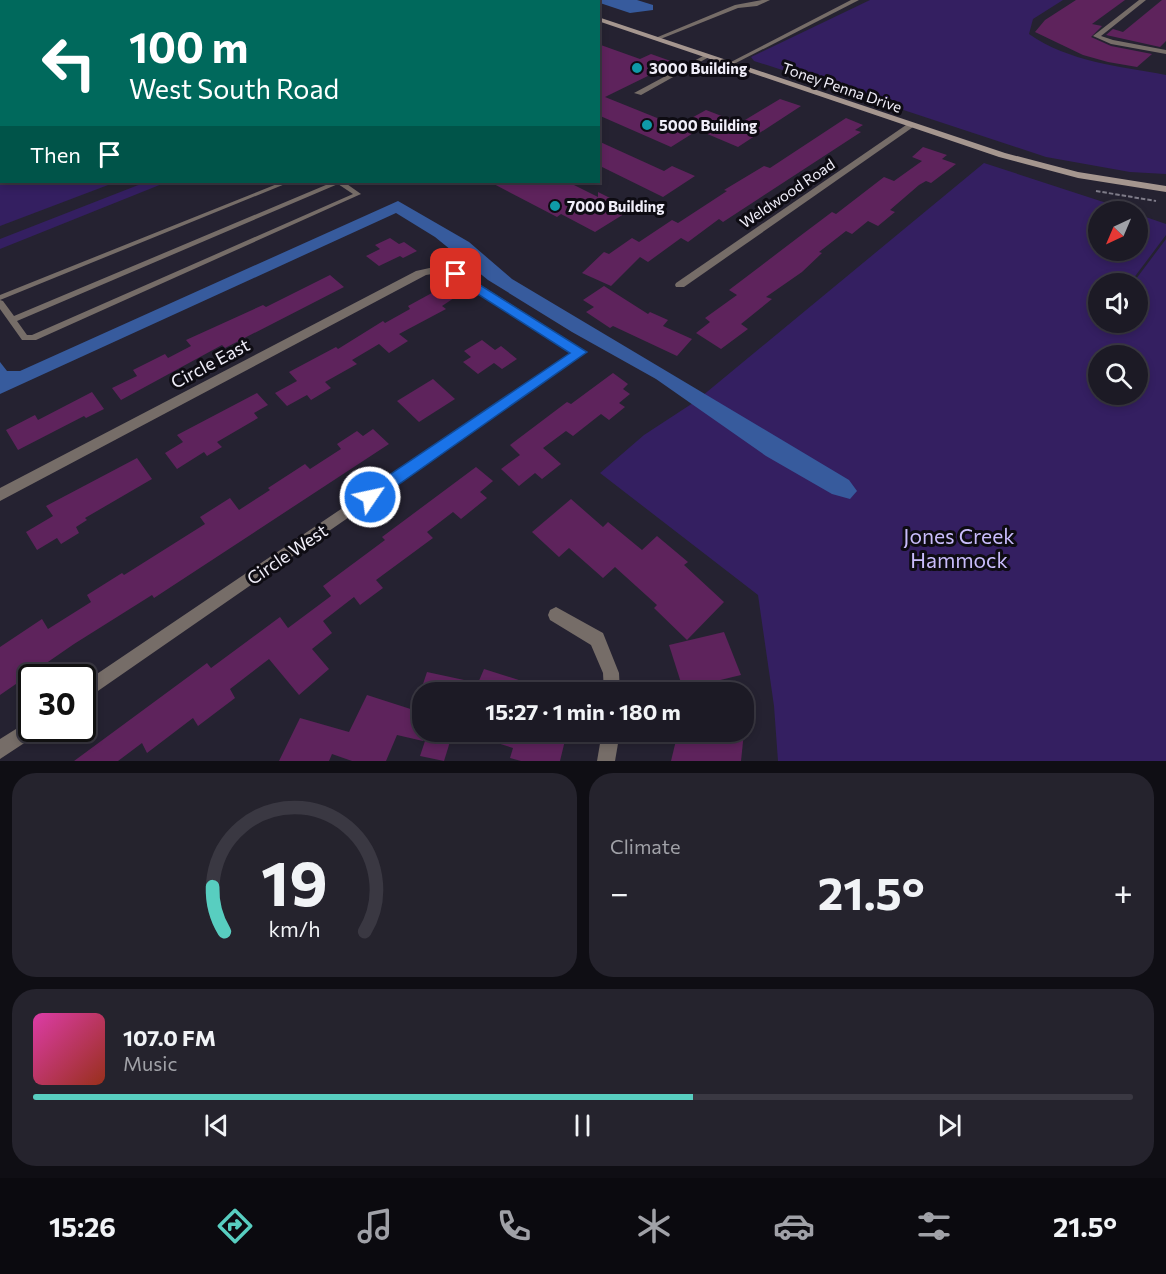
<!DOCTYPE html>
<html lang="en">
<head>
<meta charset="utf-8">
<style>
  :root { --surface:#1c1a25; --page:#25232d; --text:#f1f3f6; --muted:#a0a1a7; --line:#3a3842; --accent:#58cec0 }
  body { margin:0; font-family:Commissioner,sans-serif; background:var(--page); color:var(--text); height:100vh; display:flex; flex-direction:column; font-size:22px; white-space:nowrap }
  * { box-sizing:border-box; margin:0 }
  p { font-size:20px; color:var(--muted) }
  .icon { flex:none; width:33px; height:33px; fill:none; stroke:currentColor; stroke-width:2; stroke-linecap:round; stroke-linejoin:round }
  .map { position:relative; height:761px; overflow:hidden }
  .details { display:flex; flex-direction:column; gap:12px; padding:12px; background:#0f0e14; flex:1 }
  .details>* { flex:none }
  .top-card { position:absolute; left:0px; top:0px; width:600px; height:183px; box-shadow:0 3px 9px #0003,0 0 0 2px var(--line); background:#00695c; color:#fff; overflow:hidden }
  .needle { width:39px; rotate:224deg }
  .fabs { position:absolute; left:1088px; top:201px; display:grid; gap:12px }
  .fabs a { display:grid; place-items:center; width:60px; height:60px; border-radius:50%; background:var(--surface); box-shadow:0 3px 9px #0003,0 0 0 2px var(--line); font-size:30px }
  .speed { position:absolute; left:18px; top:664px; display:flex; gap:12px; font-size:30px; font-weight:700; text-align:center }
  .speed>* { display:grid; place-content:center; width:78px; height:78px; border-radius:50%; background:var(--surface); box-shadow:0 3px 9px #0003,0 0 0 2px var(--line); line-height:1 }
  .speed .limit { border:3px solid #111; border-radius:9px; background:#fff; color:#111 }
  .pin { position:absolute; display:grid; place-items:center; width:51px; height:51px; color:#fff; margin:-26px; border-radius:12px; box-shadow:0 3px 9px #0006 }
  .me { position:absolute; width:66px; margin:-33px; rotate:56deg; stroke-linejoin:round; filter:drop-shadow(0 0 4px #0008) }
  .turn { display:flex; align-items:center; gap:21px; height:126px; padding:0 30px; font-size:27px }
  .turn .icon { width:78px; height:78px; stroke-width:2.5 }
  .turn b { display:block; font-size:42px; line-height:51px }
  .then { display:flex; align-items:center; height:57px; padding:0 30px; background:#0003; gap:12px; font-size:22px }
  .big { font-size:45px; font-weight:700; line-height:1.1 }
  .details .widget { flex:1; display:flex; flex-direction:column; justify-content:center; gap:9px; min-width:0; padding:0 21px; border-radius:24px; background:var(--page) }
  .details .dial { align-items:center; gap:0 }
  .dial svg { height:156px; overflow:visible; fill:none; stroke:var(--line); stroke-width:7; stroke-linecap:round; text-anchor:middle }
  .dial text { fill:var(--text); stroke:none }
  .song { display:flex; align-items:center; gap:18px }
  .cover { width:72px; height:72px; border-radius:9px; background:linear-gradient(135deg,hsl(320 70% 55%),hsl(10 70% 35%)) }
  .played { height:6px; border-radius:3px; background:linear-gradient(90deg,var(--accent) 60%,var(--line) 60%) }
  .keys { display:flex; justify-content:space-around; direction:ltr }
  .heat { display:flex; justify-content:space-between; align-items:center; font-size:33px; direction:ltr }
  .details .tiles { flex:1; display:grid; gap:12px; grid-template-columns:1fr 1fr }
  .widget:last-child { grid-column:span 2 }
  .trip { position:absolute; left:412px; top:682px; width:342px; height:60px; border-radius:24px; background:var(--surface); box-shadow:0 3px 9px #0003,0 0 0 2px var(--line); font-weight:700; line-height:60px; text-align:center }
  .tabs { display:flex; height:96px; justify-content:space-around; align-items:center; background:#0b0a0f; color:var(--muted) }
  .tabs .icon { width:42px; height:42px }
  .tabs .active { color:var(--accent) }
  .tabs b { font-size:27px; color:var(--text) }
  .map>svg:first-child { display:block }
  .green { fill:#341f61; fill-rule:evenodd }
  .water { fill:#375b9d }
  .building { fill:#5e235c }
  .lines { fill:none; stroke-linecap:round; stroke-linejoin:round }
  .path-far1 { stroke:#7e7b88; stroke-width:1.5; stroke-dasharray:4 1.5; stroke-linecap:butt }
  .path { stroke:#7e7b88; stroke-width:2; stroke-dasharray:4.5 2; stroke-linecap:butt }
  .lane { fill:#766d68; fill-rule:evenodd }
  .street { fill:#766d68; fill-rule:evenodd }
  .secondary { fill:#a5968f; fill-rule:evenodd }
  .route { fill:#1a73e8; stroke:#114b97; stroke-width:1.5 }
  .culture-dot { fill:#0f9aa8; stroke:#0e0c13; stroke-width:2 }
  .labels { text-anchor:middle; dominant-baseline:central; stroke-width:6; stroke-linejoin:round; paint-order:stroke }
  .far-poi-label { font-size:15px; font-weight:bold; fill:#f0eef9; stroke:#0e0c13; text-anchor:start }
  .far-street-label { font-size:15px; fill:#f0eef9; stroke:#0e0c13 }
  .street-label { font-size:18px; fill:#f0eef9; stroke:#0e0c13 }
  .near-park-label { font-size:21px; fill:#c9bcfb; stroke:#0e0c13 }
</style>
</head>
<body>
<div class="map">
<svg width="1166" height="761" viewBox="0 0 1166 761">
  <rect width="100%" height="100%" fill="#252231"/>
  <g class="green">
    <path d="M870,0H1063L1033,19L1029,34C1069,62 1119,66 1166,75V174L1130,172L1046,157L770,66L754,61L751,57Z"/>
    <path d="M984,163L1131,211L1098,212V250H1137V214L1166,224V235L1130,283L1098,284V322H1137V284L1133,283L1166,239V761H778L774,706L758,595L600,473L644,435L696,401ZM1098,356H1137V394H1098Z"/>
    <polygon points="0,179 2,182 116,182 0,226"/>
    <polygon points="146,182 167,182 0,249 0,239"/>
  </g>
  <g class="water">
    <polygon points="591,0 637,0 653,5 653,10 630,13"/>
    <polygon points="398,201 469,242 512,279 849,480 857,491 850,499 832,494 766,456 656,379 572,332 488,280 435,237 396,213 0,394 0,362 7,371 20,371"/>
  </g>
  <g class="building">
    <polygon points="1076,0 1125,0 1092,24 1102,26 1091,37 1111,46 1152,54 1137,67 1108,62 1083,55 1035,32 1045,20"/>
    <polygon points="1162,0 1166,0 1166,41 1160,47 1106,35 1113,29 1123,32"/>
    <polygon points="598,44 640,59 651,54 682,65 664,75 656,72 605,97 677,126 706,110 740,123 780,99 801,106 738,147 698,130 671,147 598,115"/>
    <polygon points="846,118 863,125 855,130 861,132 723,222 719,219 688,242 681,238 648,262 640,257 611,286 582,273 604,252 609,254 632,238 639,242 672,220 678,223 727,191 724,190 764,166 770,168"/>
    <polygon points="598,141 664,171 672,166 695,176 663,197 598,165"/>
    <polygon points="923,147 947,155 942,159 956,164 931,183 926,181 919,185 890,210 895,212 878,226 868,221 852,234 846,231 819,252 822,253 802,272 766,297 772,299 741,324 748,329 721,349 696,333 710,322 705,318 737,295 729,290 804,233 832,212 836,214 884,177 894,181 922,161 912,157"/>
    <polygon points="490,182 568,182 598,197 598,192 632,209 595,232 561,214 557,217"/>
    <polygon points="390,238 399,244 404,242 417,251 403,258 400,256 379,266 366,256 380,249 375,245"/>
    <polygon points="330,275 344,287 225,348 222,345 121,400 112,388 137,376 133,370 165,354 168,358 191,346 186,340 263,305 266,307"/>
    <polygon points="604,286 648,314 650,312 668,320 663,326 692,339 677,356 613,326 610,328 586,312 594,307 583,300"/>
    <polygon points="441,288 454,298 442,306 446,309 399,334 408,341 389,353 379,344 352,360 357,364 325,382 331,388 311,400 307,395 287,406 275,393 297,381 289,372 336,347 338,349 383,321 385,323 410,309 408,306"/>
    <polygon points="482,340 495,350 501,346 517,359 502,369 494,363 478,374 463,362 471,357 464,351"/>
    <polygon points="613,373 628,384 623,389 630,394 619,403 625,407 609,420 601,414 573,436 566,431 543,448 561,464 542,479 535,473 519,486 501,469 520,455 510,445 567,402 571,404"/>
    <polygon points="433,379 455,399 419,422 397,401"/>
    <polygon points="92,392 104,409 86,418 84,416 18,450 6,430 35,415 38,420"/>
    <polygon points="257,393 268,405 254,413 258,418 217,442 222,447 207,456 204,452 177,469 165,453 183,442 177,435"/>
    <polygon points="373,429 389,444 154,598 152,595 74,644 0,695 0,647 42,619 48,629 91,602 87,595 122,573 124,575 205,524 200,517 230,498 239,510 270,490 268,488 305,464 310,469 341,449 337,444 357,431 363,436"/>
    <polygon points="137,458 152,479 85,518 87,520 76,527 79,533 61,544 57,538 37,550 26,532 53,516 46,506"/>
    <polygon points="476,467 493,481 480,492 487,498 461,519 453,512 427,532 433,538 376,580 383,588 360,605 354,597 323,621 332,633 312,649 329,669 299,695 269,659 230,689 235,698 198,726 193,718 147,753 142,743 118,761 74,761 207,663 211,668 280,617 288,628 331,596 323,586 385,540 382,537"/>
    <polygon points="571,499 603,527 608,522 642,550 657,536 688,562 684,565 724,602 687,640 654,608 657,605 615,567 603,578 569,548 559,557 532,532"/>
    <polygon points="724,632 741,675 683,689 669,645"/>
    <polygon points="484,669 525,682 522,693 420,693 427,672 478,683"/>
    <polygon points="367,695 423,713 423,741 397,735 386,761 352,761 332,754 329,761 279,761 300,718 349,732"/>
    <polygon points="428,732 453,732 444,761 420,756"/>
    <polygon points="472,732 567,732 560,761 521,761 510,758 513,748 472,735"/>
    <polygon points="678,732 744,732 741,761 671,761"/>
  </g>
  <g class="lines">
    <polyline class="path-far1" points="561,0 565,2"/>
    <polyline class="path" points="1096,191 1156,201"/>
    <g class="lane">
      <polygon points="350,0 356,0 354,2 347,2"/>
      <path d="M282,182H290L0,300L3,301L14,316L333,182H344L361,194L36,340H22L0,309V295ZM338,184L353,194L32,335H27L17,321Z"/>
    </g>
    <g class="street">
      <polygon points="40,0 46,0 48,2 41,2"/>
      <polygon points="762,0 770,0 757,6 738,8 658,40 653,39 735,5"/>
      <polygon points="851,0 859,0 732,65 727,64"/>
      <polygon points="1139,0 1146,0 1101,36 1113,40 1166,50 1166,54 1111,44 1093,36"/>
      <polygon points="707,54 709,55 709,57 641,95 634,93"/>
      <polygon points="909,123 916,125 684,287 676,287 675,285 676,283"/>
      <polygon points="434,267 460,272 584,350 586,353 82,702 82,684 572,353 452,276 438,273 426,275 0,501 0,488 416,271"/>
      <polygon points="556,607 603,633 619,673 620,693 604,693 603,673 591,645 550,620 548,615 550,610"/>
      <polygon points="32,719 32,729 40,729 38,734 0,759 0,739"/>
      <polygon points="602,732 620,732 615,761 597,761"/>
    </g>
    <g class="secondary">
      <polygon points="120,0 129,0 117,2"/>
      <polygon points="150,0 159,0 147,2"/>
      <polygon points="541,0 551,2 542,2"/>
      <polygon points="598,17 1005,153 1078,172 1166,186 1166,192 1078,178 999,157 598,21"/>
      <rect x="0" y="37" width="2" height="4"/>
    </g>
  </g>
  <polygon class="route" points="456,270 587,352 375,501 370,503 364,501 362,497 364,492 570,353 451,277 451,271"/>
  <g class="culture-dot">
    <circle cx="637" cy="68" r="6"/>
    <circle cx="647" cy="125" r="6"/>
    <circle cx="555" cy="206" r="6"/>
  </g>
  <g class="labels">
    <g class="far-poi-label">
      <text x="649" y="68">3000 Building</text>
      <text x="659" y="125">5000 Building</text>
      <text x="567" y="206">7000 Building</text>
    </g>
    <g class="far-street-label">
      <text transform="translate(842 87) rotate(19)">Toney Penna Drive</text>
      <text transform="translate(787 193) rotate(-34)">Weldwood Road</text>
    </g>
    <g class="street-label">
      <text transform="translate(210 363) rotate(-28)">Circle East</text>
      <text transform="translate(287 554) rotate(-34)">Circle West</text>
    </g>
    <g class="near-park-label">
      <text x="959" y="535">Jones Creek<tspan x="959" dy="24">Hammock</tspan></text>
    </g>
  </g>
</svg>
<div class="fabs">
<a><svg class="needle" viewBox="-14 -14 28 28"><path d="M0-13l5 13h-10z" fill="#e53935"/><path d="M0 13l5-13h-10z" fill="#a0a1a7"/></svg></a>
<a><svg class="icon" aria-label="sound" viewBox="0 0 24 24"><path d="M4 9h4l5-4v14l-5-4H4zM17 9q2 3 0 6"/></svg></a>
<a><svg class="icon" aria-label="search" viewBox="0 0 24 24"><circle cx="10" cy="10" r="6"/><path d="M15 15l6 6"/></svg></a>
</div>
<div class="speed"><div class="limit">30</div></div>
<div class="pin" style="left:456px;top:274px;background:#d93025"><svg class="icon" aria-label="arrive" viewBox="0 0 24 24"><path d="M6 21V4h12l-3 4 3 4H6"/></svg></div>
<svg class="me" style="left:370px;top:497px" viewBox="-20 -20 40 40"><circle r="17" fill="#1a73e8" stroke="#fff" stroke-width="3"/><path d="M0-11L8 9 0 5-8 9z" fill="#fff"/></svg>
<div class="trip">15:27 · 1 min · 180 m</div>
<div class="top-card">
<div class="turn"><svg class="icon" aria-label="left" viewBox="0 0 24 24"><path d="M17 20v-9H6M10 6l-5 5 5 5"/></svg><div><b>100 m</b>West South Road</div></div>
<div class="then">Then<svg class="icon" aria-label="arrive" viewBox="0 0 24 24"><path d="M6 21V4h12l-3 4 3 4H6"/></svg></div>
</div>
</div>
<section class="details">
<div class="tiles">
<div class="widget dial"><svg viewBox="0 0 100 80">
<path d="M14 69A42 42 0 1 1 86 69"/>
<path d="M14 69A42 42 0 0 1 8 46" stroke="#58cec0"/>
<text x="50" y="56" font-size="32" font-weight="700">19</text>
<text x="50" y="72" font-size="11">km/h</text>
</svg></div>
<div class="widget"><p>Climate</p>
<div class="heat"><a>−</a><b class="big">21.5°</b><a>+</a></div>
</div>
<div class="widget">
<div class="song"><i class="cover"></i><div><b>107.0 FM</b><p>Music</p></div></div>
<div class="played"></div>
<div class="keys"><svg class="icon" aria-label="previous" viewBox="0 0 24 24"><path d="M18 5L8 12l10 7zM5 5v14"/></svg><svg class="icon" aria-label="pause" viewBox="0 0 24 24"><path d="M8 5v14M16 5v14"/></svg><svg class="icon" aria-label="next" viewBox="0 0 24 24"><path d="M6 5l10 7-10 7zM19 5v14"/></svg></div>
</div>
</div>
</section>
<nav class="tabs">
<b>15:26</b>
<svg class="icon active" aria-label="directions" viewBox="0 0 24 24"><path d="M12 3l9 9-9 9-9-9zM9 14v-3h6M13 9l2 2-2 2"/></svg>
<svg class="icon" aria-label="music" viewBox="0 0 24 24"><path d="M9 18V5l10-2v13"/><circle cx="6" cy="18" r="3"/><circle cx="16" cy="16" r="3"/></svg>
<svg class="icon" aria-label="phone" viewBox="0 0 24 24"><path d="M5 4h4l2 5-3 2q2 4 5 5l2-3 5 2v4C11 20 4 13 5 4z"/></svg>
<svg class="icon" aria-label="climate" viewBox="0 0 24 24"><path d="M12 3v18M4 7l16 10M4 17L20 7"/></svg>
<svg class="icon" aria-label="car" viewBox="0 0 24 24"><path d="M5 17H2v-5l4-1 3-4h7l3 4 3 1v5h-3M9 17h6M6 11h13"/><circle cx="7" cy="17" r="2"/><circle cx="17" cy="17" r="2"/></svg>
<svg class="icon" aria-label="filters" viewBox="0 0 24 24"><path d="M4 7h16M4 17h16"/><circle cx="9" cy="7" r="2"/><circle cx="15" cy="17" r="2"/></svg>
<b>21.5°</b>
</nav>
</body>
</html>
